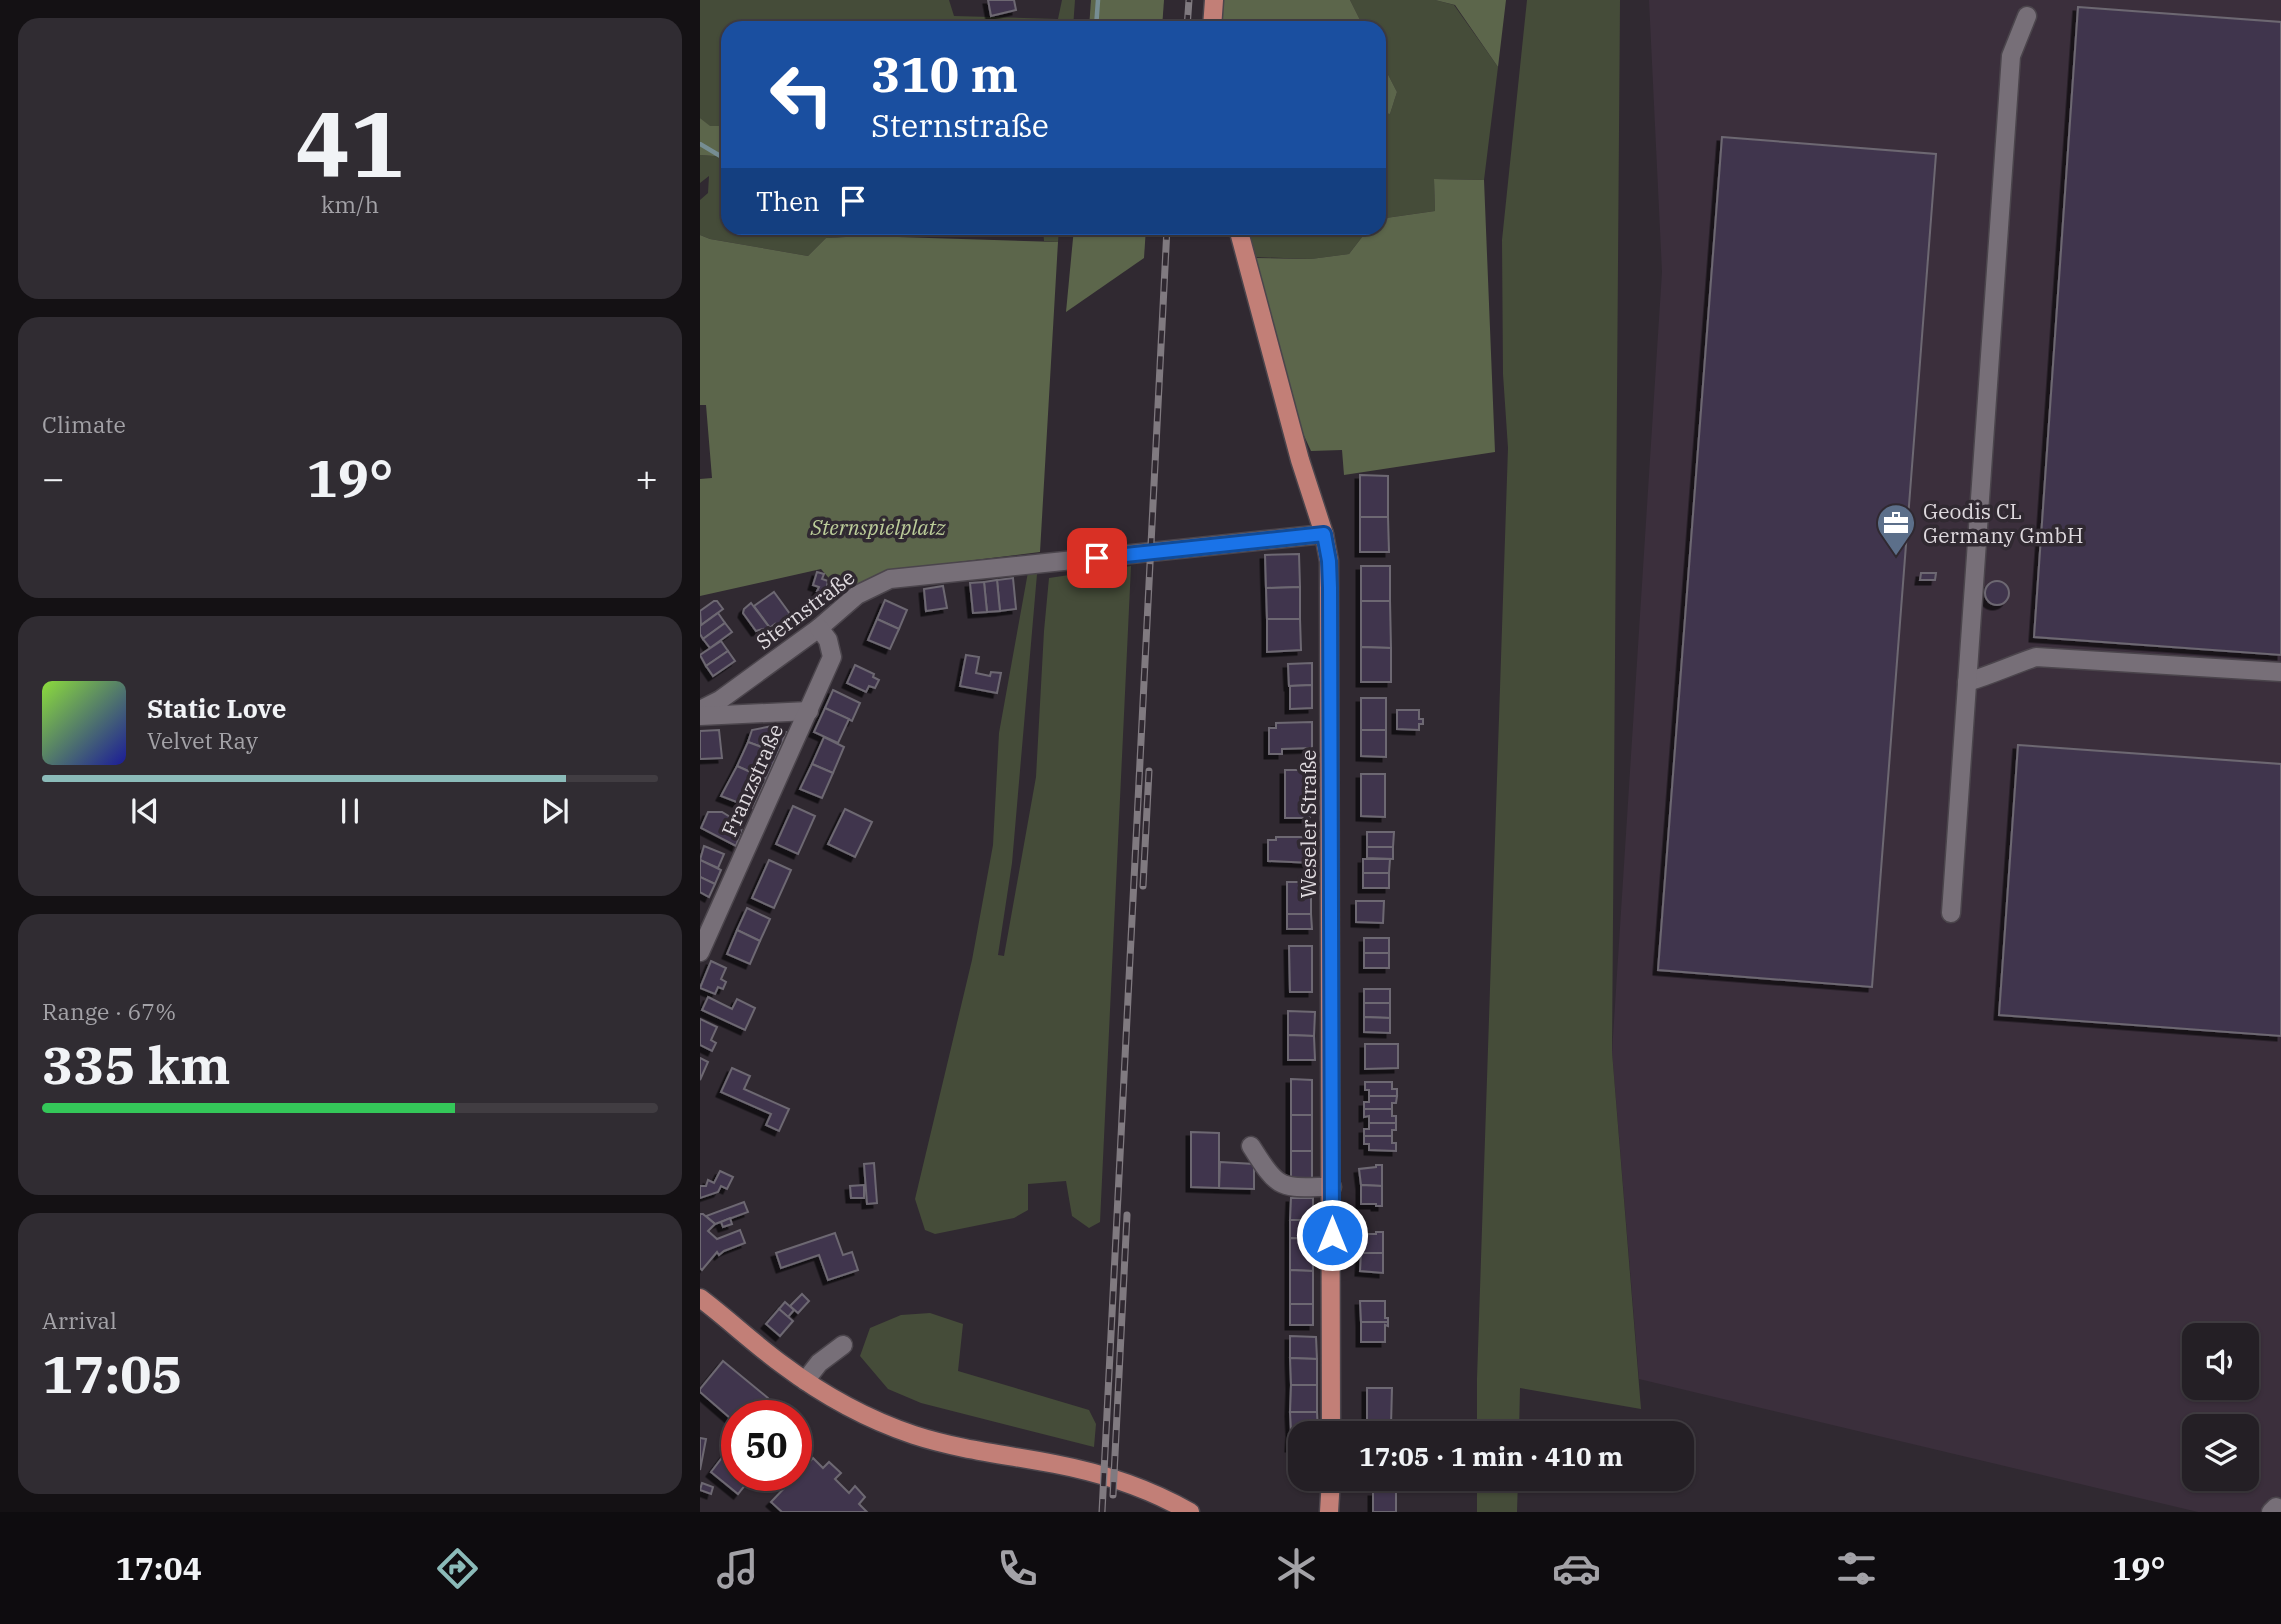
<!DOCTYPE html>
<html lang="en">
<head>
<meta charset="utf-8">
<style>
  :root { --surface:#241f25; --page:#302c32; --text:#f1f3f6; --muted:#a3a2a7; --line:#413d42; --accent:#8bbbb9 }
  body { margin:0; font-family:"IBM Plex Serif",serif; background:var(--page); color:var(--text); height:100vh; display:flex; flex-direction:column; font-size:26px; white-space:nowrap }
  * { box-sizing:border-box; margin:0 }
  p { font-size:23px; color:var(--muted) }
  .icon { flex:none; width:38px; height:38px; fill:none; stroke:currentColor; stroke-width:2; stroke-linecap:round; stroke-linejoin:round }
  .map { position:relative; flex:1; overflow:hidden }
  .drawer { display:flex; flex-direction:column; gap:18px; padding:18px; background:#141114; width:700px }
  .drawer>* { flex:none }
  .hud { position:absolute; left:21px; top:21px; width:665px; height:214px; border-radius:21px; box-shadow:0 2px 5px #0004,0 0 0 2px var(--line); background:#1a4fa0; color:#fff; overflow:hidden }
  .fabs { position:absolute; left:1482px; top:1323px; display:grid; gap:14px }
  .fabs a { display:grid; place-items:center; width:77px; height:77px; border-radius:14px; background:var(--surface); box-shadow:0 2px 5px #0004,0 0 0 2px var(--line); font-size:35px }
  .speed { position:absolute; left:21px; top:1400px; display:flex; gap:14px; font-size:35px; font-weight:700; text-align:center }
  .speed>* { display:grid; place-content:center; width:91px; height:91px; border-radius:50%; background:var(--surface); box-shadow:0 2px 5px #0004,0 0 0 2px var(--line); line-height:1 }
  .speed .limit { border:10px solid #d22; background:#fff; color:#111 }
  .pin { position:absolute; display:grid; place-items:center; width:60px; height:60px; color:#fff; margin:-30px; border-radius:14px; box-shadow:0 4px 10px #0006 }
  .me { position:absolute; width:77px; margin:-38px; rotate:0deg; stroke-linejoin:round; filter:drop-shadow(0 0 5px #0008) }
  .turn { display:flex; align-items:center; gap:24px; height:147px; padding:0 35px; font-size:32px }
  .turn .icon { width:91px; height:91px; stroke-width:2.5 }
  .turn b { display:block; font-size:49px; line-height:60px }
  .then { display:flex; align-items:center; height:66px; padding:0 35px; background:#0003; gap:14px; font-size:26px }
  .big { font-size:52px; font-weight:800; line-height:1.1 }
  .drawer .tile { flex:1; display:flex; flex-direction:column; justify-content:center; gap:10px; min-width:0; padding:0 24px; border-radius:21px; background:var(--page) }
  .drawer .dial { align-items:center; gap:0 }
  .dial b { font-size:91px; line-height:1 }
  .song { display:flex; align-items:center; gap:21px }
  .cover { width:84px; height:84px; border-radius:10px; background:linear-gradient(135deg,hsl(90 70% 55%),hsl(240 70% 35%)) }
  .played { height:7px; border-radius:4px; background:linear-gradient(90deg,var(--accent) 85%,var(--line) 85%) }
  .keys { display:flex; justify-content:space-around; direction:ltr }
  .heat { display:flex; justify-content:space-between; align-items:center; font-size:38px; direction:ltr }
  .charge { height:10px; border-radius:5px; background:linear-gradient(90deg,#34c759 67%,var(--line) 0) }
  .trip { position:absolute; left:588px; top:1421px; width:406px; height:70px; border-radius:21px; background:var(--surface); box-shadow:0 2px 5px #0004,0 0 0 2px var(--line); font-weight:800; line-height:70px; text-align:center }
  .menu { display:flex; height:112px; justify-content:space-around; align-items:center; background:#0e0c0f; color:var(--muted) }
  .menu .icon { width:49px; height:49px }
  .menu .current { color:var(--accent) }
  .menu b { font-size:32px; color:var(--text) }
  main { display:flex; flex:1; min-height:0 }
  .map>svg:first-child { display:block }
  .built { fill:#3b2f3c; fill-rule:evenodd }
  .green { fill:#454c39 }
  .forest { fill:#5c664b }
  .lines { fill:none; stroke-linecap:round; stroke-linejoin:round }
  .stream { stroke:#768d93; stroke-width:4.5 }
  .building { fill:#41364d; stroke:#6d6872; stroke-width:2; filter:url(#shadow) }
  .minor-casing { stroke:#4b454c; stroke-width:21 }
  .major-casing { stroke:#4b454c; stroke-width:21 }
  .minor { stroke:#776f78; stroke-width:18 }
  .major { stroke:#c27f77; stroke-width:18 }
  .rail-casing { stroke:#807a80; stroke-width:7 }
  .rail { stroke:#302931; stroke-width:4.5; stroke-dasharray:13; stroke-linecap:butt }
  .route-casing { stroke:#114b97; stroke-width:18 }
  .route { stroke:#1a73e8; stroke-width:12 }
  .labels { text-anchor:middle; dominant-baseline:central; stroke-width:7; stroke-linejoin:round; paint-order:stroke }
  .poi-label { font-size:21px; fill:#ded9de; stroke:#302931; text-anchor:start }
  .park-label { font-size:21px; font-style:italic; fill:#bccd9a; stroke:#302931 }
  .street-label { font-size:21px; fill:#ded9de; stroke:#302931 }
</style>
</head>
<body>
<main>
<section class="drawer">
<div class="tile dial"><b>41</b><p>km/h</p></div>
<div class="tile"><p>Climate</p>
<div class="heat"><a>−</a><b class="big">19°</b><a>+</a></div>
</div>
<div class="tile">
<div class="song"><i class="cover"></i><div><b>Static Love</b><p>Velvet Ray</p></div></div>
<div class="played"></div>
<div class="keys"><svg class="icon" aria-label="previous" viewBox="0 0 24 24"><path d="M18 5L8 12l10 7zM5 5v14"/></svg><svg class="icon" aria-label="pause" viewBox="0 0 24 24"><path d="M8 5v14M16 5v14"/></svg><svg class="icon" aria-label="next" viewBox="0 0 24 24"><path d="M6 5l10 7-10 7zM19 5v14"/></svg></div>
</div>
<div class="tile"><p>Range · 67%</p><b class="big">335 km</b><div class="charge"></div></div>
<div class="tile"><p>Arrival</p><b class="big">17:05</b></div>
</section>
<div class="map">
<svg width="1581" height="1512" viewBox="0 0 1581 1512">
  <defs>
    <filter id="shadow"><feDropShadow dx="-4.5" dy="4.5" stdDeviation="0" flood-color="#0009"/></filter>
  </defs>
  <rect width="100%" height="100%" fill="#302931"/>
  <path class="built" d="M949,0H1581V1512H1498L939,1379L912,1052L962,272ZM1494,1335H1547V1388H1494ZM1494,1426H1547V1479H1494Z"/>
  <g class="green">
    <polygon points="0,0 249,0 254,16 358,19 362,0 375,0 373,28 28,28 28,126 9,126 0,118"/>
    <polygon points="650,0 735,0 754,5 798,67 784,180 734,179 735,211 679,219 679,112 690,114 697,92 679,57 679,28 664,28"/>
    <polygon points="827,0 920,0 912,1052 941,1409 820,1388 819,1433 777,1433 777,1379 808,448 803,374 802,240"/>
    <polygon points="0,155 28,157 28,228 139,228 139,237 126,238 108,256 10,239 0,235 0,200 8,193 9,176 0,183"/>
    <polygon points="343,228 359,228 358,242 344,241"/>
    <polygon points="547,228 669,228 649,254 611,259 554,257"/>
    <polygon points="431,566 400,1222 389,1228 372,1216 366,1181 328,1184 328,1210 314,1218 235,1234 225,1230 215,1199 272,960 293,845 299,733 328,572 337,574 312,863 298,955 304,956 336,777 344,631 349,578"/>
    <polygon points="230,1313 263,1324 258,1371 389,1410 396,1424 394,1447 221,1403 188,1389 160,1356 170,1328 201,1315"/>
    <polygon points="777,1479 818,1479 817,1512 777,1512"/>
  </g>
  <g class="forest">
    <polygon points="391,0 464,0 462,28 389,28"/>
    <polygon points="523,0 650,0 664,28 523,28"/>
    <polygon points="735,0 806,0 798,67 755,5"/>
    <polygon points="679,57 697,92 690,114 679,112"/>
    <polygon points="0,118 10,126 28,126 28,157 0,155"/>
    <polygon points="734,179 784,180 795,452 644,475 642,450 611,451 601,429 554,258 611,259 649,254 669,228 679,228 679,219 735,211"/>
    <polygon points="374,228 446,228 444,258 366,312"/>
    <polygon points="0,235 10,239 108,256 126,238 166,236 358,242 340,552 192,570 140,591 121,569 0,596 0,479 12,478 6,405 0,405"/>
  </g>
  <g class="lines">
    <g class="stream">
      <polyline points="396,28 398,0"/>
      <polyline points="0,144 22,157 28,149"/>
    </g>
  </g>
  <g class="building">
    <polygon points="288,0 314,0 316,10 291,16"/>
    <polygon points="1378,7 1581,22 1581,655 1334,637"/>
    <polygon points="1022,137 1236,154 1172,987 958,970"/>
    <polygon points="660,475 688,476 688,517 660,517"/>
    <polygon points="660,517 688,517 689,552 660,552"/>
    <polygon points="599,554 600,587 566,588 565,555"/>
    <rect x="661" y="566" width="29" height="35"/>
    <polygon points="117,572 124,574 122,579 128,581 127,586 132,587 127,600 122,598 124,593 117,591 119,587 113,585"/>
    <polygon points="1221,573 1236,573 1235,580 1220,580"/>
    <polygon points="313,578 316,609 300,611 297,580"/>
    <polygon points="297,580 300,611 287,612 284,582"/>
    <circle cx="1297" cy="593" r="12"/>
    <polygon points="284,582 287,612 273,613 270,583"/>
    <polygon points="243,586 247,608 226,611 224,589"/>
    <polygon points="600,587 600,619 567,619 566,588"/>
    <polygon points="74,592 90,614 85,617 88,622 78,629 75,624 70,628 54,606"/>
    <polygon points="185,600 207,610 199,629 177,619"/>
    <polygon points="14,601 17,601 23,609 1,625 0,611"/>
    <polygon points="661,601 690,601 691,648 661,647"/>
    <polygon points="51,603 70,628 75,624 78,629 68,636 63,629 56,631 43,613 44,609"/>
    <polygon points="18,613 25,623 3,639 0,634 0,626"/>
    <polygon points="177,619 199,629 190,649 168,640"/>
    <polygon points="567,619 600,619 601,650 567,652"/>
    <polygon points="25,623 32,632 10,648 3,639"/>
    <polygon points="21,641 28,651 6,666 0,655"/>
    <polygon points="661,647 691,648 691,682 661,682"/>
    <polygon points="28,651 35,661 13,676 6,666"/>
    <polygon points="266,655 279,657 276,673 290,676 291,672 301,673 297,693 260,686"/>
    <polygon points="612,663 612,685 589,686 588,664"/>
    <polygon points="155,665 174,674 173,677 179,680 175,688 169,686 166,692 147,683"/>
    <polygon points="612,685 612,708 590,709 590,686"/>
    <polygon points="133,690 160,703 152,721 125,708"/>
    <rect x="661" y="698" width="25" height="32"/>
    <polygon points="125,708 149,719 138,743 114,732"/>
    <polygon points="697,710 719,710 719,719 723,719 723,724 719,724 719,730 697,729"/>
    <polygon points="612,722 612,748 582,749 582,754 569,754 569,728 576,728 576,723"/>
    <polygon points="72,726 86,732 78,753 48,742 52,730"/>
    <polygon points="19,730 22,758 0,759 0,731"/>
    <polygon points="661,730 686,730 686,757 661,756"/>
    <polygon points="124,737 144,747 133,773 112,764"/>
    <polygon points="48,742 78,753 66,779 37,766"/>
    <polygon points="1318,745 1581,764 1581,1036 1299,1015"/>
    <polygon points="112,764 133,773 122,798 100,789"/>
    <polygon points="37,766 66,779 52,808 21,796"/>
    <rect x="585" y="770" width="25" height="48"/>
    <polygon points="661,774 685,774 685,817 661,816"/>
    <polygon points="93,806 115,816 98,854 76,844"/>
    <polygon points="145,809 172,822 155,857 128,844"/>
    <polygon points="8,812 22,812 43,825 36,846 1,828"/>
    <polygon points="667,832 694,832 693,847 667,847"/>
    <polygon points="576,837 612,837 612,863 568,861 568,840 576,840"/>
    <polygon points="4,846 24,854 18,868 0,860"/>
    <polygon points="667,847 693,847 693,859 667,858"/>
    <polygon points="663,859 690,859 689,873 663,873"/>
    <polygon points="0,860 21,870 15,884 0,877"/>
    <polygon points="69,860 91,870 74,908 52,898"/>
    <rect x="663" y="873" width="26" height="15"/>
    <polygon points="0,877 15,884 9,897 0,892"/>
    <rect x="587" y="882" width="24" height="32"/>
    <polygon points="656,901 684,901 683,923 656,922"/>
    <polygon points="47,908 70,919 60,941 37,930"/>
    <polygon points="587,914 611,914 612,929 587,929"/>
    <polygon points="37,930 60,941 50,964 27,954"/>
    <rect x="664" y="938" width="25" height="15"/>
    <polygon points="589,946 612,946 612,992 590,992"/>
    <rect x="664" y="953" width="25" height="15"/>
    <polygon points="11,961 26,968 21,979 26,982 23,989 18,987 15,994 0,988"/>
    <rect x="664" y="989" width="26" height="14"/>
    <polygon points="8,997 32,1009 37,999 55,1008 45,1030 2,1010"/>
    <polygon points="664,1003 690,1003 690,1018 664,1017"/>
    <polygon points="588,1011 615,1012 614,1036 588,1035"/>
    <polygon points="664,1017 690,1018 690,1033 664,1032"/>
    <polygon points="0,1019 17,1027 11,1040 16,1043 12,1051 0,1045"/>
    <polygon points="588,1035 614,1036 615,1060 588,1060"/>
    <polygon points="665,1044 698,1044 698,1068 665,1069"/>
    <polygon points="0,1058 8,1062 0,1080"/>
    <polygon points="32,1068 50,1076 44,1089 89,1109 79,1131 66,1125 71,1114 21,1092"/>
    <polygon points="591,1079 612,1080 612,1115 591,1115"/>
    <polygon points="665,1082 692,1082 692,1089 697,1089 697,1096 669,1096 669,1090 665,1090"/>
    <polygon points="669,1096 697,1096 696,1103 692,1103 692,1109 664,1109 664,1102 669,1102"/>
    <polygon points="664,1109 692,1109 692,1116 696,1116 696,1123 669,1123 669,1116 664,1117"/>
    <rect x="591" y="1115" width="21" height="36"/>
    <polygon points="669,1123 696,1123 696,1130 692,1130 692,1136 664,1136 664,1129 669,1129"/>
    <polygon points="491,1132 519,1133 519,1188 491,1187"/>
    <polygon points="664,1136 692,1136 692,1143 696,1143 696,1151 669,1150 669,1144 664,1144"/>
    <rect x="591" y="1151" width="21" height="31"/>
    <polygon points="520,1162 554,1164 554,1189 519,1188"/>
    <polygon points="174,1163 177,1203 167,1204 164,1164"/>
    <polygon points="676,1165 682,1165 682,1186 661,1185 659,1169 676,1167"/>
    <polygon points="20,1171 33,1177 27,1189 21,1186 18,1192 0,1198 0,1186 6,1186 8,1180 14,1183"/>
    <polygon points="164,1185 164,1198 151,1198 150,1186"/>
    <polygon points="661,1185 682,1186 682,1206 676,1206 676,1204 661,1204"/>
    <polygon points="591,1198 613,1198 613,1220 590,1220"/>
    <polygon points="44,1202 48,1212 15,1224 6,1216"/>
    <polygon points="0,1214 3,1214 15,1224 8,1231 17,1239 40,1230 45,1243 24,1251 19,1255 17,1252 2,1270 0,1268"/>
    <polygon points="30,1218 32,1224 23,1227 21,1222"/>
    <polygon points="590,1220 613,1220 613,1239 590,1238"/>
    <polygon points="676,1232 683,1232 683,1253 661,1253 660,1234 676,1234"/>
    <polygon points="135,1233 143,1255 152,1252 158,1270 128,1280 119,1255 81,1268 76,1253"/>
    <polygon points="590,1238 613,1239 613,1271 590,1270"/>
    <polygon points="661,1253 683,1253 683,1273 660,1271"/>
    <polygon points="590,1270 613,1271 613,1304 590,1304"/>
    <polygon points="102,1294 109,1301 98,1313 90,1306"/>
    <polygon points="660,1301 685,1301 685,1318 688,1318 688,1322 661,1322"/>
    <polygon points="85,1302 94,1310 88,1317 79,1309"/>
    <rect x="590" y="1304" width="23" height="21"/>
    <polygon points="79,1309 93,1321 80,1336 66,1324"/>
    <polygon points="661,1322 688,1322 688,1326 685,1325 685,1342 661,1342"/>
    <polygon points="590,1336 616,1337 617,1359 590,1358"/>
    <polygon points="590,1358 617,1359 617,1385 591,1385"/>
    <polygon points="23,1361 68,1398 75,1416 37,1416 37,1424 0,1392 0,1389"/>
    <polygon points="591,1385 617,1385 617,1412 590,1412"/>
    <polygon points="667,1388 692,1388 691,1425 667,1425"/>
    <polygon points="590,1412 617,1412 618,1433 591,1432"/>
    <rect x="667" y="1425" width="24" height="8"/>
    <polygon points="591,1432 618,1433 600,1433 600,1447 590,1447"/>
    <polygon points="0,1438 6,1439 0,1470"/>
    <polygon points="37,1438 37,1475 53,1475 38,1494 11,1472"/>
    <polygon points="113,1458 123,1468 129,1462 141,1473 135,1479 149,1493 155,1486 165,1497 159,1504 167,1512 82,1512 71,1502"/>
    <polygon points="2,1483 13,1487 11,1494 0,1490"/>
    <rect x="673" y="1492" width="23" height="20"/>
  </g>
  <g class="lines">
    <defs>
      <g id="minor">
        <path d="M1267,682C1291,675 1312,665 1336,657L1581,672"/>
        <polyline points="0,710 20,700 119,628 157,595 190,579 624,534"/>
        <polyline points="0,716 109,711"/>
        <polyline points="1251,913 1311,56 1327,16"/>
        <polyline points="0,952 132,657 128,640 119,628"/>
        <path d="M551,1146C580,1192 579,1187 632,1187"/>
        <polyline points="105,1381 119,1363 143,1345"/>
        <polyline points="1571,1512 1576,1507"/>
      </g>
      <g id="major">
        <polyline points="512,28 514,0"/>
        <polyline points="538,228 600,460 624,534 629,561 631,1433"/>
        <path d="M0,1298C28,1319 54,1344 83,1365C123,1395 166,1419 214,1435C260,1450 308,1455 355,1464C402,1473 448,1488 490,1512"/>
        <polyline points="629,1512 631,1479"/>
      </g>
    </defs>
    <use href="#minor" class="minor-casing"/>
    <use href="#major" class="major-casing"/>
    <use href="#minor" class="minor"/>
    <use href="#major" class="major"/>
    <defs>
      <g id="rail">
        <polyline points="487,28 489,0"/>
        <polyline points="443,886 449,771"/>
        <polyline points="413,1495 427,1215"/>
        <polyline points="402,1512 467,228"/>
      </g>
    </defs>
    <use href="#rail" class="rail-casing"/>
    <use href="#rail" class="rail"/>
  </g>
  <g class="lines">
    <defs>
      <polyline id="route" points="397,558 624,534 629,561 630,588 632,1235"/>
    </defs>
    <use href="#route" class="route-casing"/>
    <use href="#route" class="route"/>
  </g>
  <defs>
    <symbol id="office-pin" viewBox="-11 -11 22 30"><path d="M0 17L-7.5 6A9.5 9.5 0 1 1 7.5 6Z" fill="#5c6f8a" stroke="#302931"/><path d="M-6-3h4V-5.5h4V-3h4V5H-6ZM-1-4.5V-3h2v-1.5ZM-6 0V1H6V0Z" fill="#fff"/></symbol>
  </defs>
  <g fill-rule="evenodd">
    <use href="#office-pin" x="1174" y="501" width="44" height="60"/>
  </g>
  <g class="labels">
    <g class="poi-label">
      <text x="1223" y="511">Geodis CL<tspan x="1223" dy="24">Germany GmbH</tspan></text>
    </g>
    <g class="park-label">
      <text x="178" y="527">Sternspielplatz</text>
    </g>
    <g class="street-label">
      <text transform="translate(105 609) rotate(-37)">Sternstraße</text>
      <text transform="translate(52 780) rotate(-66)">Franzstraße</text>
      <text transform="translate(608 824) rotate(-90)">Weseler Straße</text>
    </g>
  </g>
</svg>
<div class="fabs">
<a><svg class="icon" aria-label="sound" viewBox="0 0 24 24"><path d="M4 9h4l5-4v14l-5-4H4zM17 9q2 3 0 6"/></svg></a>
<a><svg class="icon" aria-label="layers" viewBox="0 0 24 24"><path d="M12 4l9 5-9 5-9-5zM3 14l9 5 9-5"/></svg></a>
</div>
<div class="speed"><div class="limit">50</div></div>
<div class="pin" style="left:397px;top:558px;background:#d93025"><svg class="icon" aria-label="arrive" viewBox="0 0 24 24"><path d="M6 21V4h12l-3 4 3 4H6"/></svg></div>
<svg class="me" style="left:632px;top:1235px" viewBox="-20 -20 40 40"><circle r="17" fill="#1a73e8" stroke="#fff" stroke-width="3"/><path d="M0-11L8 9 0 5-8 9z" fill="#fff"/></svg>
<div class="trip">17:05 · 1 min · 410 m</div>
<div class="hud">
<div class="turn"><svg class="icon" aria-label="left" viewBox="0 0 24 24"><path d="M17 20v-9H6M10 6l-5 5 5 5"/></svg><div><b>310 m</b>Sternstraße</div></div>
<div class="then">Then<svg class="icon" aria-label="arrive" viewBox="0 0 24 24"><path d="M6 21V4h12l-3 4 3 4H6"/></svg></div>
</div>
</div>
</main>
<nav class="menu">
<b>17:04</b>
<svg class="icon current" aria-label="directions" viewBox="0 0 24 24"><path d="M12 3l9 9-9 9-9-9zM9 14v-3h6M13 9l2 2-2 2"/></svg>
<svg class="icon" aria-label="music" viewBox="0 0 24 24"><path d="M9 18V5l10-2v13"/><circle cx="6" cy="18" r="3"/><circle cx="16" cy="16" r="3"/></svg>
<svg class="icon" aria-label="phone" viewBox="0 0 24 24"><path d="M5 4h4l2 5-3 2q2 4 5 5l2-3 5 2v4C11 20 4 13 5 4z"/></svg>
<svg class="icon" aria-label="climate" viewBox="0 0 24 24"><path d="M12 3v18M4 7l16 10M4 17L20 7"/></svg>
<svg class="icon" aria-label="car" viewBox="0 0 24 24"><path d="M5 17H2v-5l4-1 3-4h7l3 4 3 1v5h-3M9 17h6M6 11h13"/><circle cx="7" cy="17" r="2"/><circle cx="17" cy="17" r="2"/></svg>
<svg class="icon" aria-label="filters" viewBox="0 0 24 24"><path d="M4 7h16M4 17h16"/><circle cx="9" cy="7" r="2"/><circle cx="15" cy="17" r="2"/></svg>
<b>19°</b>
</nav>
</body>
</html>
